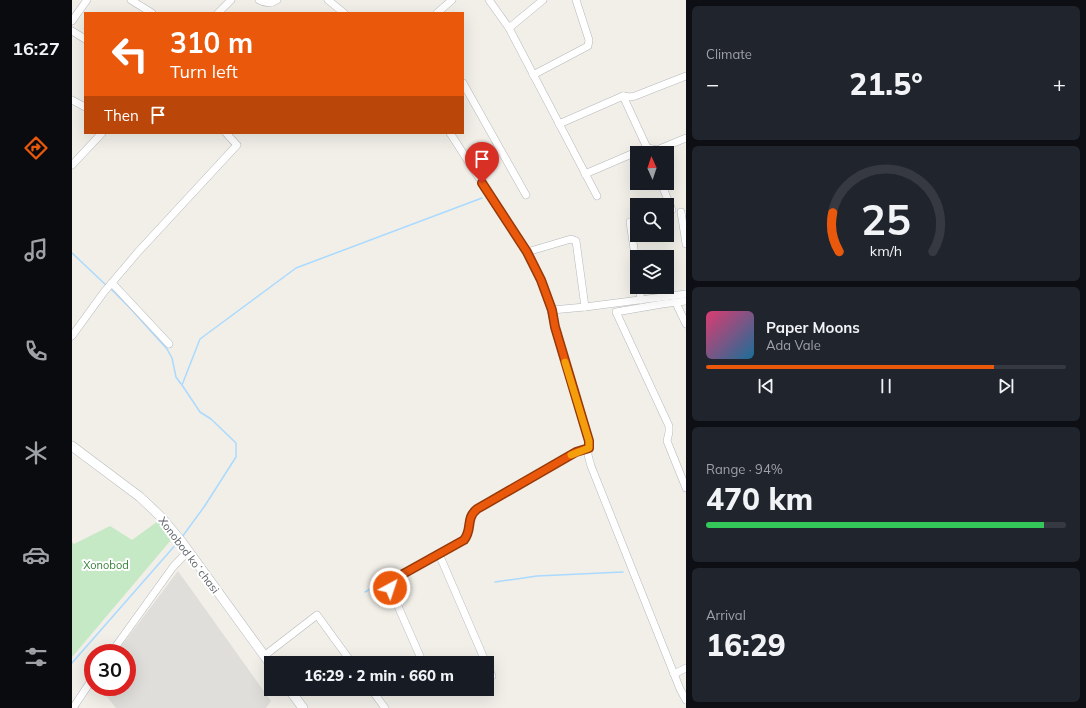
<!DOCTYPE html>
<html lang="en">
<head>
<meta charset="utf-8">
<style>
  :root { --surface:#171b24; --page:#20242c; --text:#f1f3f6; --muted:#9ea1a6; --line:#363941; --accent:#ea580c }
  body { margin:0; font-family:Mulish,sans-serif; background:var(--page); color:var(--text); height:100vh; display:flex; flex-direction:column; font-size:15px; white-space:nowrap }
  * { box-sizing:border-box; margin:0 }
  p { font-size:13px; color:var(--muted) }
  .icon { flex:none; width:22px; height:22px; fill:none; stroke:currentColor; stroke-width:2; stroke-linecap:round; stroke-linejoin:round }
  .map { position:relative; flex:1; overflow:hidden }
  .drawer { display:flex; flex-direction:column; gap:6px; padding:6px; background:#0d0f14; width:400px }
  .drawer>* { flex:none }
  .hud { position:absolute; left:12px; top:12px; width:380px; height:122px; border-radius:0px; box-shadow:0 4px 16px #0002; background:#ea580c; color:#fff; overflow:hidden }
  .needle { width:26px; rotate:357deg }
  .buttons { position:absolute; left:558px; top:146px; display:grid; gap:8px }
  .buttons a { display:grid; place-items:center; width:44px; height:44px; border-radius:0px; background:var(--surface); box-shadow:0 4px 16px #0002; font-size:20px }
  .speed { position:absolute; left:12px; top:644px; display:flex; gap:8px; font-size:20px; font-weight:700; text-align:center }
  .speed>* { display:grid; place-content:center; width:52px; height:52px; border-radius:50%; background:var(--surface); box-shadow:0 4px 16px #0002; line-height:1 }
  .speed .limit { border:6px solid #d22; background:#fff; color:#111 }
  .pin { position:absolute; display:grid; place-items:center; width:34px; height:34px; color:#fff; margin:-41px -17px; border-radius:50% 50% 50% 0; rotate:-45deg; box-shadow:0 0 4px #0007 }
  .pin .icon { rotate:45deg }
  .me { position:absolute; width:44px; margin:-22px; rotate:40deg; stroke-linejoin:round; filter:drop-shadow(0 0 3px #0008) }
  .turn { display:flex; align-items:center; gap:14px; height:84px; padding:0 20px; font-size:18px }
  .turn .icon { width:52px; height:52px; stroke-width:2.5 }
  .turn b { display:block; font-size:28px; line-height:34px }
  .then { display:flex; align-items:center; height:38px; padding:0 20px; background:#0003; gap:8px; font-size:15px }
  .big { font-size:30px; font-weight:800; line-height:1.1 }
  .drawer .widget { flex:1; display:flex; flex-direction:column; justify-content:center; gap:6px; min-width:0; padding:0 14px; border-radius:6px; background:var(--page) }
  .drawer .dial { align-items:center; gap:0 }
  .dial svg { height:104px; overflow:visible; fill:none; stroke:var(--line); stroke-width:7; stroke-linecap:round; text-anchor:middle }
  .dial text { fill:var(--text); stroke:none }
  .song { display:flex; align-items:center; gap:12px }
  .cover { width:48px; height:48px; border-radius:6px; background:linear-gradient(135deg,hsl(340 70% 55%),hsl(200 70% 35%)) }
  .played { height:4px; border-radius:2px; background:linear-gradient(90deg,var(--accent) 80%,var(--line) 80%) }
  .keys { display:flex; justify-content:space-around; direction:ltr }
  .heat { display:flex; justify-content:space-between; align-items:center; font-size:22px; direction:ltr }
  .charge { height:6px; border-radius:3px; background:linear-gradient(90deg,#34c759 94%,var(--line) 0) }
  .trip { position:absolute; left:192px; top:656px; width:230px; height:40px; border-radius:0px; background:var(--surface); box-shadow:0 4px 16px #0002; font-weight:800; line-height:40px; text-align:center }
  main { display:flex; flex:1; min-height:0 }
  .dock { display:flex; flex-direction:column; width:72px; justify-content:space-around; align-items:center; background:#090b0e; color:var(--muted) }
  .dock .icon { width:28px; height:28px }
  .dock .selected { color:var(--accent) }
  .dock b { font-size:18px; color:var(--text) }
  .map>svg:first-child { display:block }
  .industrial { fill:#e0deda }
  .green { fill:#c5e8c5 }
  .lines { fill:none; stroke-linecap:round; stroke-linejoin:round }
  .stream { stroke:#aadaff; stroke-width:1.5 }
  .minor-casing { stroke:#b5b8bc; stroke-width:8 }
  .secondary-casing { stroke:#b6babf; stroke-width:10 }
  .minor { stroke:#fff; stroke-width:7 }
  .secondary { stroke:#fff; stroke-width:9 }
  .route-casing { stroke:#983908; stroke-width:10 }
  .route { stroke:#ea580c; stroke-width:7 }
  .slow { stroke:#f59e0b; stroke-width:7 }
  .labels { text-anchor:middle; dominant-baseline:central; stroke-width:4; stroke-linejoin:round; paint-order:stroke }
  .street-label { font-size:11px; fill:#5f6368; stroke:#fff }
  .park-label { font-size:11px; fill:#348238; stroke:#fff }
</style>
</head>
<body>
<main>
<nav class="dock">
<b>16:27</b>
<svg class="icon selected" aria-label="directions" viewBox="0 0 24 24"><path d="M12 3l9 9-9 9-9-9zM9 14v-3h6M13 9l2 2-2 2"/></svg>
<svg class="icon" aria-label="music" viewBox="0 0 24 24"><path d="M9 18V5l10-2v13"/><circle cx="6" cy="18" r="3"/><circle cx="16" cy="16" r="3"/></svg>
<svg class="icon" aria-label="phone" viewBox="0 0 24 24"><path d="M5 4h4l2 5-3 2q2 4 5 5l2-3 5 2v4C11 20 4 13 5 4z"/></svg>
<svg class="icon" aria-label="climate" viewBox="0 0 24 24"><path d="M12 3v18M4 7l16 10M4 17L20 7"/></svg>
<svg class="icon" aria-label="car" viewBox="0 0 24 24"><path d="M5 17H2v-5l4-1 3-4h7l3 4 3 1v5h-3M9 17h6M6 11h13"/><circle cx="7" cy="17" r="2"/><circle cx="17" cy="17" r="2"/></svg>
<svg class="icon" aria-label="filters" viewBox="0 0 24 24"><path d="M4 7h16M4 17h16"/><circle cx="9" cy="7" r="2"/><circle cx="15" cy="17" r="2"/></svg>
</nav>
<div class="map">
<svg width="614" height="708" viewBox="0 0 614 708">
  <rect width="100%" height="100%" fill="#f1efe8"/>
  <polygon class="industrial" points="106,571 199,701 194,708 44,708 27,687 55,687 55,653 44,653"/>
  <polygon class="green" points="86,521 99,540 0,657 0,542 2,544 38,526 60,540"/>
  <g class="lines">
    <g class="stream">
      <polyline points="0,253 35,286"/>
      <polyline points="38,288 58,308 95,349 100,358 104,377 109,384"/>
      <polyline points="110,537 132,507 164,457 164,443 139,419 128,412 110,385 128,339 224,268 410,198"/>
      <polyline points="423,582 465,576 551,572"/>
      <polyline points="293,592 317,579"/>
      <polyline points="0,663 106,542"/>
    </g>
    <defs>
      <g id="minor">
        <polyline points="59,0 80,13"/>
        <path d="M187,0C194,4 199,4 205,0"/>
        <polyline points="256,0 272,13"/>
        <polyline points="417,0 437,28 525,196"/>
        <polyline points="146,13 159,0"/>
        <polyline points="365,13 380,0"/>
        <polyline points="0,21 15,0"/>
        <polyline points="437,28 471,0"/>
        <polyline points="0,31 13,39"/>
        <polyline points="461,75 516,46 517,40 504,0"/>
        <polyline points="391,83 454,195"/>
        <polyline points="551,96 577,152"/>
        <polyline points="0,100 13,107"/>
        <polyline points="487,124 551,96 558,97 563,96 614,76"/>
        <polyline points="378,133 455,252 475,294 483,327 517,441 516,455 519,466 608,689 614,700"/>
        <polyline points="0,165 30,133"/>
        <polyline points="513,174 569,150 576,148 585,150 614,138"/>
        <polyline points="589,183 600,210"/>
        <polyline points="609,212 614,244"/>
        <polyline points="558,222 565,269"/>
        <polyline points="455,252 499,239 504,241 513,307"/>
        <polyline points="40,283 97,344"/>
        <polyline points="567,287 569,300"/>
        <polyline points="614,301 590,304 544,312 597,426 597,432 595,441 614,488"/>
        <polyline points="604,303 614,324"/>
        <polyline points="480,310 513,307 614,294"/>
        <polyline points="0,336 32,292 66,252 165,145 154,133"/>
        <polyline points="367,554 414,663"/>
        <polyline points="39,653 101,567 116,551"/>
        <polyline points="192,656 245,615 280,663"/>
        <path d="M351,663L318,588L317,586L320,580L392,540C401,529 392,520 405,509L504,452L517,448"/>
        <polyline points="415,665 420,676 415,676"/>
        <polyline points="602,674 614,668"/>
        <polyline points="299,689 313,708"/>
        <polyline points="1,708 21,678"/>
      </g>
      <g id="secondary">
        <polyline points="0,446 68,497 89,517 109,541 199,665"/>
        <polyline points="217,689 231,708"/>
      </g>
    </defs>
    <use href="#minor" class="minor-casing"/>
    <use href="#secondary" class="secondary-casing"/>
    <use href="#minor" class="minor"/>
    <use href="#secondary" class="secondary"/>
  </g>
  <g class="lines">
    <defs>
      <path id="route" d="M318,588V583L322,579L392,540C401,529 393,519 405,509L504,452L517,448V441L483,327L480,310L469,280L455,252L410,183"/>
    </defs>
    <use href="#route" class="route-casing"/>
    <use href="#route" class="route"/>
    <polyline class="slow" points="493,362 517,441 517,448 499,455"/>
  </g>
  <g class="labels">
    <g class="street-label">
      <text transform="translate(117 555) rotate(53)">Xonobod koʻchasi</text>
    </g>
    <g class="park-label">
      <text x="34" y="565">Xonobod</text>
    </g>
  </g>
</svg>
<div class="buttons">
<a><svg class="needle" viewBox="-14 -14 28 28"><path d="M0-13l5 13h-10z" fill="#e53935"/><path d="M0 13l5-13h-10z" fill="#9ea1a6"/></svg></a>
<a><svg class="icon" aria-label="search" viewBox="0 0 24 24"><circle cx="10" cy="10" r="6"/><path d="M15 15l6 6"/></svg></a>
<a><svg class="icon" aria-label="layers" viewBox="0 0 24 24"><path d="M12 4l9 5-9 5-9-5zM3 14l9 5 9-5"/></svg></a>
</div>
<div class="speed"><div class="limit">30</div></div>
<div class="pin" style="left:410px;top:183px;background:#d93025"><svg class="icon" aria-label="arrive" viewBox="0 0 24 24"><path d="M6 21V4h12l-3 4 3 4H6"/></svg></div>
<svg class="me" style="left:318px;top:588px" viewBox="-20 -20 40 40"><circle r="17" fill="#ea580c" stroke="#fff" stroke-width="3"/><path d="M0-11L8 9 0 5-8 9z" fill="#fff"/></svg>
<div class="trip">16:29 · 2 min · 660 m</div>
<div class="hud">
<div class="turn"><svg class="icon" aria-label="left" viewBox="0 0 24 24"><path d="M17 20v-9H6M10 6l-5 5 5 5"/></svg><div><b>310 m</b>Turn left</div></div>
<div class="then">Then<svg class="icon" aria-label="arrive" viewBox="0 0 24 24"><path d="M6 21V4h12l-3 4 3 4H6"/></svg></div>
</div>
</div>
<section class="drawer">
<div class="widget"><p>Climate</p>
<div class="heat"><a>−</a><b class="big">21.5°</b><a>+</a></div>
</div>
<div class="widget dial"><svg viewBox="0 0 100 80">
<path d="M14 69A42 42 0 1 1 86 69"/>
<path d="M14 69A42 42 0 0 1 9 39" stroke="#ea580c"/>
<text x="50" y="56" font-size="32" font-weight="700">25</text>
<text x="50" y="72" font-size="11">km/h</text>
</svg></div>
<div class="widget">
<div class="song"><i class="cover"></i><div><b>Paper Moons</b><p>Ada Vale</p></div></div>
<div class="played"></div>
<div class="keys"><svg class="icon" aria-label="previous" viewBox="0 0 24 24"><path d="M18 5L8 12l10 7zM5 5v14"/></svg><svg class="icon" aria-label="pause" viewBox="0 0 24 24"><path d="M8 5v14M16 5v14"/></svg><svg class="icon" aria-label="next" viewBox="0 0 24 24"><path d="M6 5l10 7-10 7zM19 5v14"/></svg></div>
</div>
<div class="widget"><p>Range · 94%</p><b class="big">470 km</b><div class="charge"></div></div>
<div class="widget"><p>Arrival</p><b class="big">16:29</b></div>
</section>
</main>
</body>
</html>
